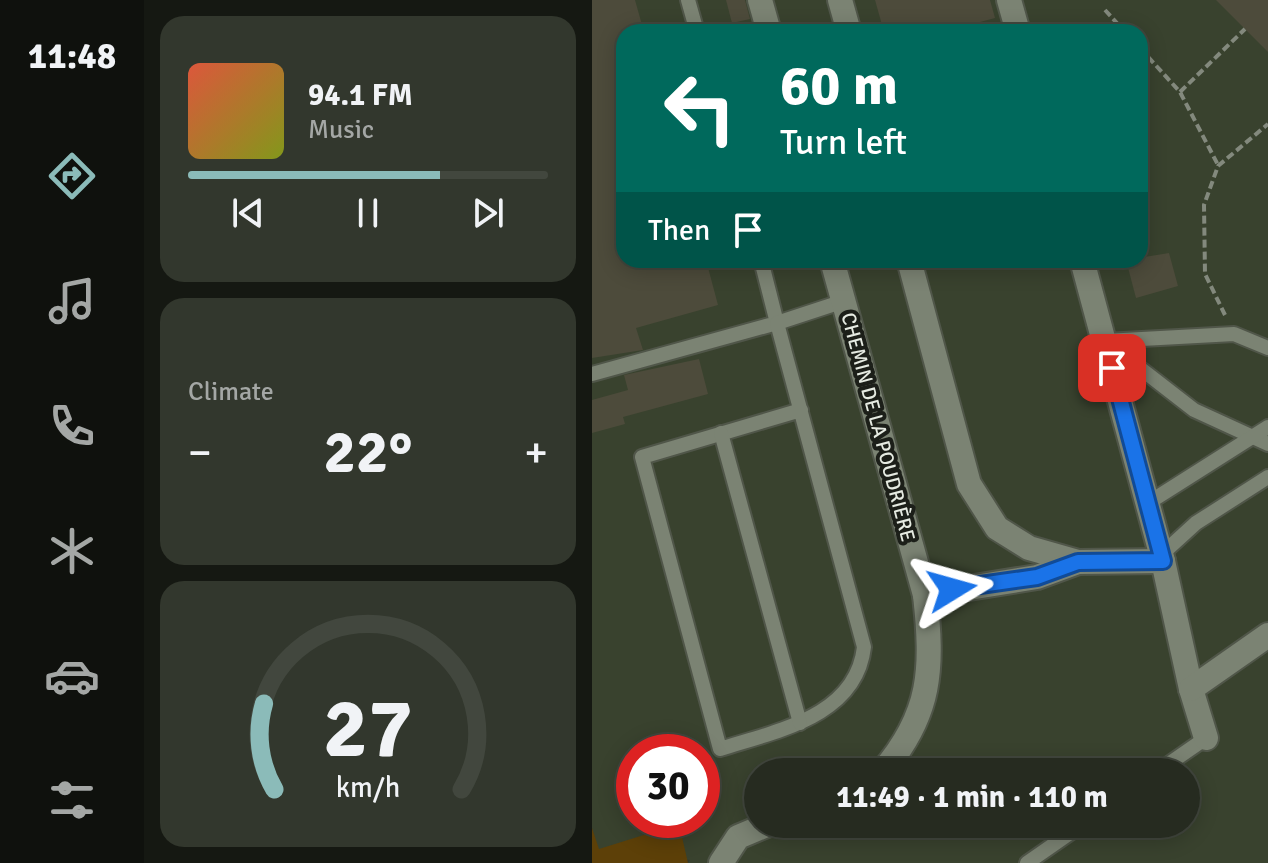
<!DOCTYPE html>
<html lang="en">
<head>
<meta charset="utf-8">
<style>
  :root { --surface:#262b20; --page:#32372d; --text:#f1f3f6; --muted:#a4a7a5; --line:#42473e; --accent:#8bbbb9 }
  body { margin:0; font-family:Signika,sans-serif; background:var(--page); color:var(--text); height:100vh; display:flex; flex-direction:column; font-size:30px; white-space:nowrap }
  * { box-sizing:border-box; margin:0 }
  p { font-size:26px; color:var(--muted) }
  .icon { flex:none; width:44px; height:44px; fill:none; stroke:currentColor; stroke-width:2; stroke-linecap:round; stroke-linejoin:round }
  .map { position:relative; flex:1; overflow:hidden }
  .details { display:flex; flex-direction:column; gap:16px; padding:16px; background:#151812; width:448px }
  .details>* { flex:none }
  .guide { position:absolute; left:24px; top:24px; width:532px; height:244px; border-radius:24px; box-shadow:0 4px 20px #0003,0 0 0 2px var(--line); background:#00695c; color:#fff; overflow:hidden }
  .speed { position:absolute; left:24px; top:734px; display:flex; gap:16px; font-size:40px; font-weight:700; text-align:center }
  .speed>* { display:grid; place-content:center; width:104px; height:104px; border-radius:50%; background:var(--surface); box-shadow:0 4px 20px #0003,0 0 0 2px var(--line); line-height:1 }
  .speed .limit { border:12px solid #d22; background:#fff; color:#111 }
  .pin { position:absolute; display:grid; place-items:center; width:68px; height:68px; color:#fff; margin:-34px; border-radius:16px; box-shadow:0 4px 12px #0006 }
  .me { position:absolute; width:88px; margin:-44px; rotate:82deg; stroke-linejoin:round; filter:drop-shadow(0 0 6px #0008) }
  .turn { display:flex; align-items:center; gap:28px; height:168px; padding:0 32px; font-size:36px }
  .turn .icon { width:104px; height:104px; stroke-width:2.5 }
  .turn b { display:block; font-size:56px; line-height:68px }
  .then { display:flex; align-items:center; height:76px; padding:0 32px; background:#0003; gap:16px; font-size:30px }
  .big { font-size:60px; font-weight:700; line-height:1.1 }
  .details .tile { flex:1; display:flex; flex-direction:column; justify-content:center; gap:12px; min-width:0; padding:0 28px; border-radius:24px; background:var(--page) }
  .details .dial { align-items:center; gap:0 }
  .dial svg { height:208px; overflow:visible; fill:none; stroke:var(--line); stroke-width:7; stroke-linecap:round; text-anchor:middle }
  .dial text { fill:var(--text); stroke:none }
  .song { display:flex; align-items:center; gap:24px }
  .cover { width:96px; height:96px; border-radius:12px; background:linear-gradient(135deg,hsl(10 70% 55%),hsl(70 70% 35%)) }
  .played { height:8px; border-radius:4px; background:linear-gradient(90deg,var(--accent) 70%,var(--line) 70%) }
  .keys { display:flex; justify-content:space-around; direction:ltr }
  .heat { display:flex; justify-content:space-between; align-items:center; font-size:44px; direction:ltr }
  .trip { position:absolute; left:152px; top:758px; width:456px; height:80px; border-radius:40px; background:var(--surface); box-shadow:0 4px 20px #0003,0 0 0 2px var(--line); font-weight:700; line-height:80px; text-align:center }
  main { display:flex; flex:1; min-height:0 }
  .menu { display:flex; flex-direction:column; width:144px; justify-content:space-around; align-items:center; background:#0f110d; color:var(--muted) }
  .menu .icon { width:56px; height:56px }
  .menu .selected { color:var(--accent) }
  .menu b { font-size:36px; color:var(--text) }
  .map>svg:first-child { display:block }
  .built { fill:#39422e; fill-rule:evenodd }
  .green { fill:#5d4008 }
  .building { fill:#4d4b3b }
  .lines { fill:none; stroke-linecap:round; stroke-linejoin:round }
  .lane-casing { stroke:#505649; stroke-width:18 }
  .street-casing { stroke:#505649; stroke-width:28 }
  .path { stroke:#83897d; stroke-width:4; stroke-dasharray:8 4; stroke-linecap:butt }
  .lane { stroke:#7b8373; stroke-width:14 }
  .street { stroke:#7b8373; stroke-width:24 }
  .route-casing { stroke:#114b97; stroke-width:20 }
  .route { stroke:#1a73e8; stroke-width:14 }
  .labels { text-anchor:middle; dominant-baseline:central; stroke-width:8; stroke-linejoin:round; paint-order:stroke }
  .street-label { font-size:20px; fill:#e6ebe2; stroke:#1c1f19 }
</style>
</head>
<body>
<main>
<nav class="menu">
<b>11:48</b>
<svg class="icon selected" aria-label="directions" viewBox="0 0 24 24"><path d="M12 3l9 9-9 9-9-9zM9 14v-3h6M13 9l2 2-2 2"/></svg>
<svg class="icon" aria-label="music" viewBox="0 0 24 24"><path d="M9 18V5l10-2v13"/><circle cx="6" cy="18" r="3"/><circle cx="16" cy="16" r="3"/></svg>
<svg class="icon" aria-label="phone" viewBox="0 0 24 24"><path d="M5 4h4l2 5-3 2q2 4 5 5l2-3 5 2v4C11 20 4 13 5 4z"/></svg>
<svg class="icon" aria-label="climate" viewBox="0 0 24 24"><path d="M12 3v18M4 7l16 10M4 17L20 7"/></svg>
<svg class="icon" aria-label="car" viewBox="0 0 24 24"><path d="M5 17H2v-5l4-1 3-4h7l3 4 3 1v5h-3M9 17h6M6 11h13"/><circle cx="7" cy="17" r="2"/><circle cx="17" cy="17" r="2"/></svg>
<svg class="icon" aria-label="filters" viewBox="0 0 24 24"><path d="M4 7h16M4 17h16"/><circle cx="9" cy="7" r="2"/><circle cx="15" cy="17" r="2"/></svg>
</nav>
<section class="details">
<div class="tile">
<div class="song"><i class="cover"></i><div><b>94.1 FM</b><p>Music</p></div></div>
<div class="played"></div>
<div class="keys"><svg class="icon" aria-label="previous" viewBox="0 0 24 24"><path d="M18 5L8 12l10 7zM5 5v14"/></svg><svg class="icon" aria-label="pause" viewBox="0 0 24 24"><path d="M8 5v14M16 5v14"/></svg><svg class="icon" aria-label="next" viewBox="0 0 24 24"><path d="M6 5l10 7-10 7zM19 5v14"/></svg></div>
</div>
<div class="tile"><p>Climate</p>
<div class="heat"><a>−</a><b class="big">22°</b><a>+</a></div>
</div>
<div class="tile dial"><svg viewBox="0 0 100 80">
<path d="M14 69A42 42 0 1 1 86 69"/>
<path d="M14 69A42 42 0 0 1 10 36" stroke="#8bbbb9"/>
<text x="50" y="56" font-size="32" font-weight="700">27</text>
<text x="50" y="72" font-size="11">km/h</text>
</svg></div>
</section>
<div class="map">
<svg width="676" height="863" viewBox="0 0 676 863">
  <rect width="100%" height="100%" fill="#33392b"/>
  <path class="built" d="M0,0H676V863H96L98,860L6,849L0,828ZM32,32H548V260H32ZM42,752H110V820H42ZM166,772H594V824H166Z"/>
  <polygon class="green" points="87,824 96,863 0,863 0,828 7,849"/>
  <g class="building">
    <polygon points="0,0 43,0 52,32 32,32 32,260 114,260 126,305 44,328 51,350 0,358"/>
    <polygon points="134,0 153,0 158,19 140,23"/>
    <polygon points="283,0 398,0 403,18 351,32 292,32"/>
    <polygon points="624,0 676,0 676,52"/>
    <polygon points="577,253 586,286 544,298 534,260"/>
    <polygon points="107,359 116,394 31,417 33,424 0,433 0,400 36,390 32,375"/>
  </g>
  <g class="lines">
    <defs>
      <g id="lane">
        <polyline points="96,0 105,32"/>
        <polyline points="513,341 602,410 676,444"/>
        <polyline points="513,341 642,334 676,348"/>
        <polyline points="0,374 185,323 169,260"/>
        <path d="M209,410L50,457L128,749C184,731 264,717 272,647L185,323L252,301"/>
        <polyline points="129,433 208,723"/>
        <polyline points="556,503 676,427"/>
        <polyline points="570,554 604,523 676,477"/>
        <polyline points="565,772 614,738"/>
        <polyline points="435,863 491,824"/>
      </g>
      <g id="street">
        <polyline points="168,0 177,32"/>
        <polyline points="248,0 257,32"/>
        <polyline points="417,0 426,32"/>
        <path d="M240,260L333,595C341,668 340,714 290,772"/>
        <polyline points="317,260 377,484 405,528 437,548 486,562 571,561"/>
        <polyline points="490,260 571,561 599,689 614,738"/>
        <polyline points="333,595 445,577 486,562"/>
        <polyline points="599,689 676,635"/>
        <polyline points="129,863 146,837 177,824"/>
      </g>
    </defs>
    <use href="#lane" class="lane-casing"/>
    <use href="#street" class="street-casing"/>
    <g class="path">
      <polyline points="513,10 533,32"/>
      <polyline points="548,48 588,92 626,165"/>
      <polyline points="588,92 653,29"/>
      <polyline points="633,315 613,274 612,205 626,166 676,124"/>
    </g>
    <use href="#lane" class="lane"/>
    <use href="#street" class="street"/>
  </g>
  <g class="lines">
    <defs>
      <polyline id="route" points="360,589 445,577 486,562 571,561 520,368"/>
    </defs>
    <use href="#route" class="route-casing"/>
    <use href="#route" class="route"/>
  </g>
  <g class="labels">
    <g class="street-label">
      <text transform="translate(286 427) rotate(75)">CHEMIN DE LA POUDRIÈRE</text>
    </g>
  </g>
</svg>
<div class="speed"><div class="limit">30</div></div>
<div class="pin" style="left:520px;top:368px;background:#d93025"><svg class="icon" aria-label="arrive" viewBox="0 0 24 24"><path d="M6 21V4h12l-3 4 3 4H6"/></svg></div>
<svg class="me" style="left:360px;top:589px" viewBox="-20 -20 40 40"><path d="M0-17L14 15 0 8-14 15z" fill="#1a73e8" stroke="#fff" stroke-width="4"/></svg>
<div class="trip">11:49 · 1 min · 110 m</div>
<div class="guide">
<div class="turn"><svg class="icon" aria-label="left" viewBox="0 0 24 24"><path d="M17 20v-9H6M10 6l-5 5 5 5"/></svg><div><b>60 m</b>Turn left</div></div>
<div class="then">Then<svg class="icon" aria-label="arrive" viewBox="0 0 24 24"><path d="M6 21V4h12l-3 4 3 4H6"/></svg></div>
</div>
</div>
</main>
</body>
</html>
